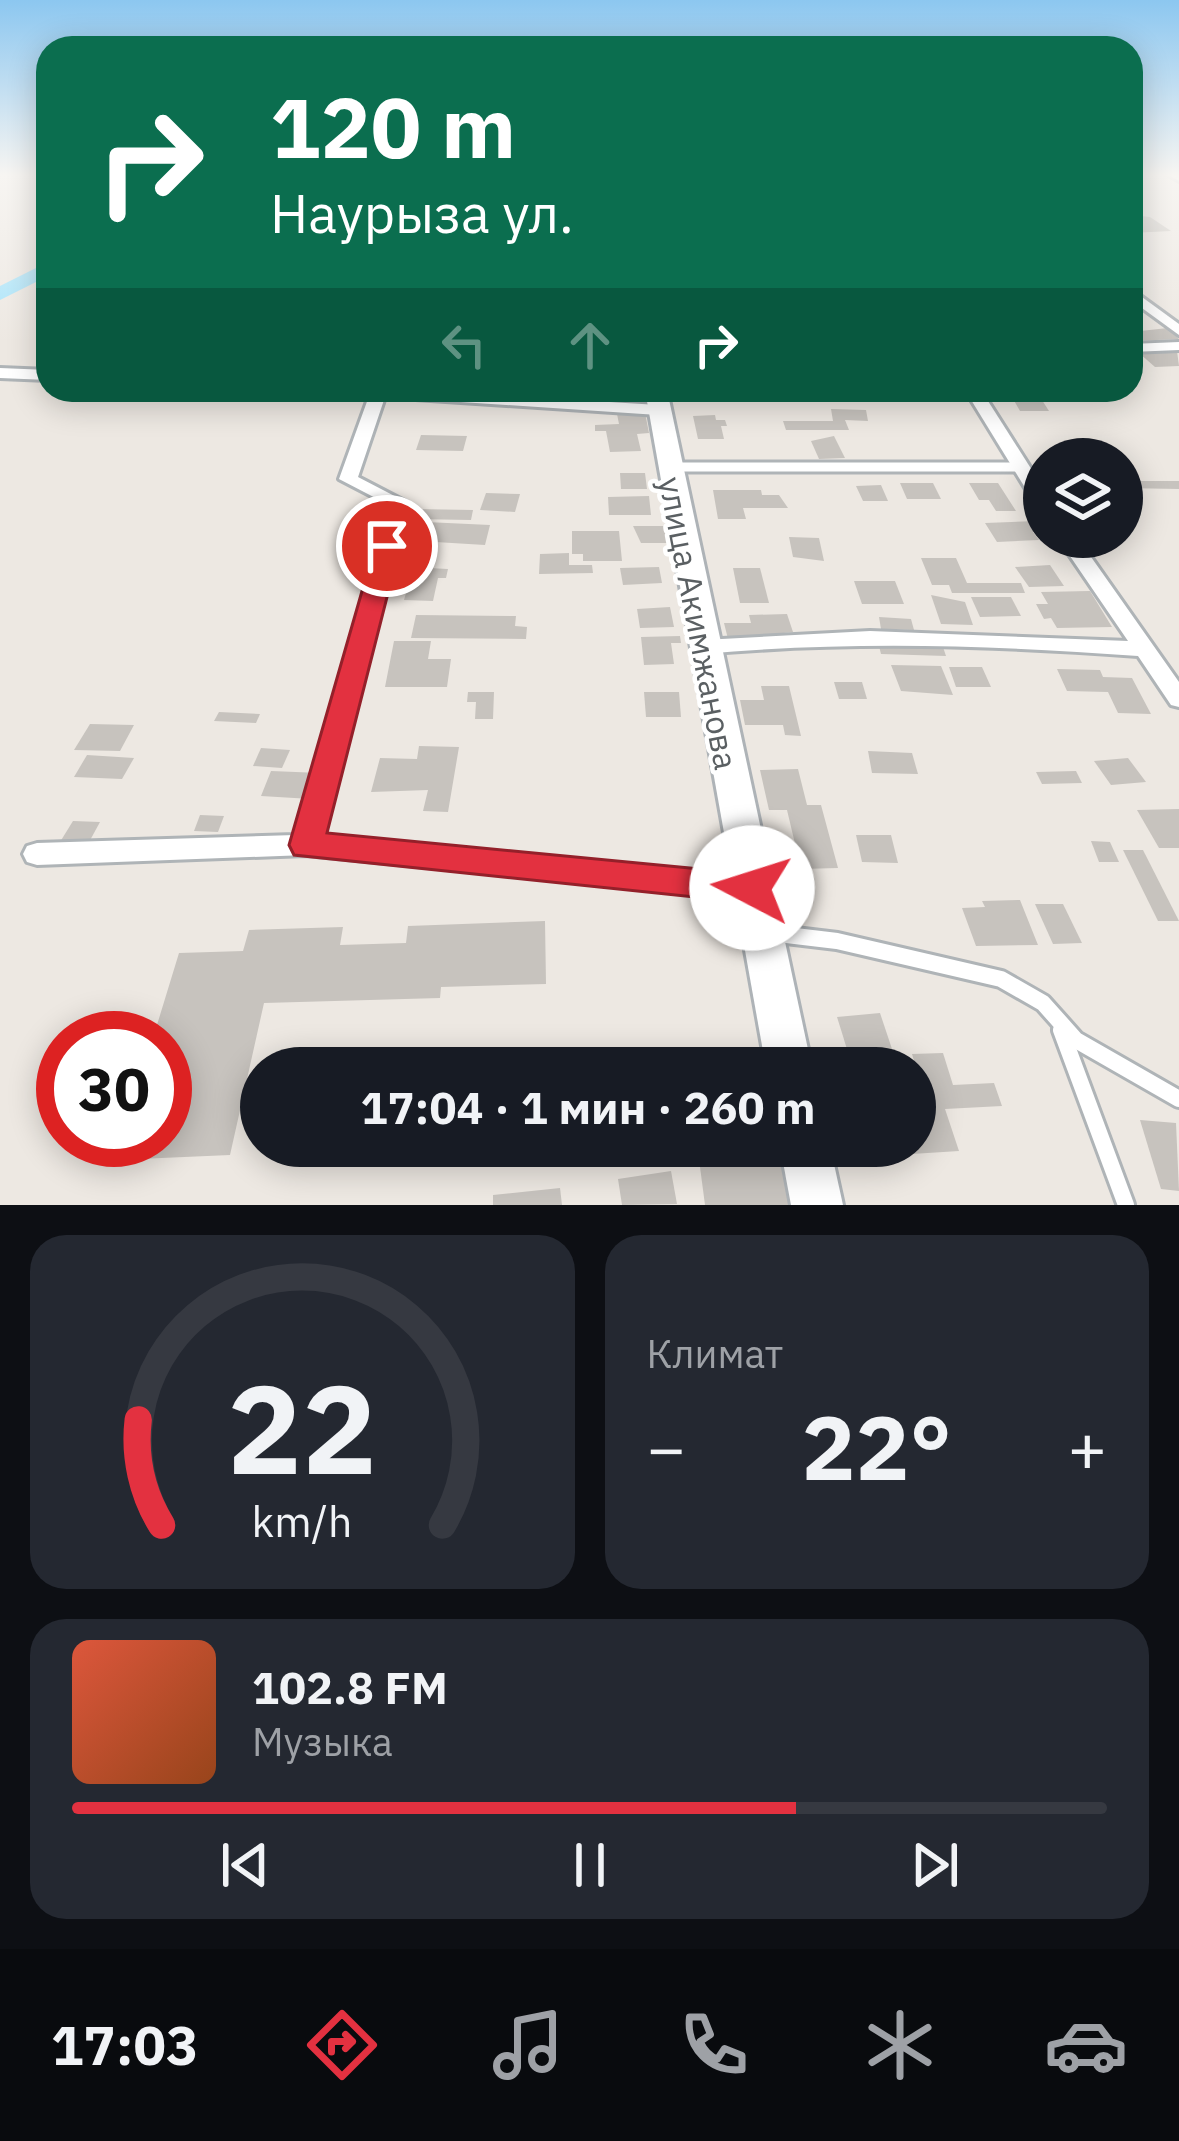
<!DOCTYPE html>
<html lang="ru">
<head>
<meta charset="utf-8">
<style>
  :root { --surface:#171b24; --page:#242831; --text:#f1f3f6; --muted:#9ea1a6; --line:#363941; --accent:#e33140 }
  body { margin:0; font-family:"IBM Plex Sans",sans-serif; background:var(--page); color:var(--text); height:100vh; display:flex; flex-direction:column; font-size:45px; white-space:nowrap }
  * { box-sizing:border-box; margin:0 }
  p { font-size:39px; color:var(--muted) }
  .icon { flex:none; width:66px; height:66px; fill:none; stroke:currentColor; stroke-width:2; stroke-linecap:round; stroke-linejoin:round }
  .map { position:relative; height:1205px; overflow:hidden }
  .drawer { display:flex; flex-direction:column; gap:30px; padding:30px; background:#0d0f14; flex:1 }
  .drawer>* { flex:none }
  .top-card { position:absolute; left:36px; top:36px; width:1107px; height:366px; border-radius:36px; box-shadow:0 6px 30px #0003; background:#0b6e4f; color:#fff; overflow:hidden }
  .controls { position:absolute; left:1023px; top:438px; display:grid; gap:24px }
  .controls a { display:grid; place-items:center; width:120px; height:120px; border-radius:50%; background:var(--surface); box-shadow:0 6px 30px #0003; font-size:60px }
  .speed { position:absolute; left:36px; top:1011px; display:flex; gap:24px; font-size:60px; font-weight:700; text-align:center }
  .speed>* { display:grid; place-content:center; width:156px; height:156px; border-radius:50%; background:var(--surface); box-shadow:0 6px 30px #0003; line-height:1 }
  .speed .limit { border:18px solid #d22; background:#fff; color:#111 }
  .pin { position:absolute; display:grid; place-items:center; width:102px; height:102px; color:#fff; margin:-51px; border:6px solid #fff; border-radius:50%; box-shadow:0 3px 12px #0007 }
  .me { position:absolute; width:132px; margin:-66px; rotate:275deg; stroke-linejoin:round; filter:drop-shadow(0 0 9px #0008) }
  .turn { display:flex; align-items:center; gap:42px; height:252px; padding:0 36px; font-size:54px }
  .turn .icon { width:156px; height:156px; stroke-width:2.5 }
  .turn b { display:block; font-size:84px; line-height:102px }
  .lanes { display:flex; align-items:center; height:114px; padding:0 36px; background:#0003; justify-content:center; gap:60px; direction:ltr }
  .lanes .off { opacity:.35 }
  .big { font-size:90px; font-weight:700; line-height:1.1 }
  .drawer .tile { flex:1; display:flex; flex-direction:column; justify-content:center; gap:18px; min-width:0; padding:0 42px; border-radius:36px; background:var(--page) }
  .drawer .dial { align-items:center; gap:0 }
  .dial svg { height:312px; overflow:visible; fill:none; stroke:var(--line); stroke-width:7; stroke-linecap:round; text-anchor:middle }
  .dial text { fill:var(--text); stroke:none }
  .song { display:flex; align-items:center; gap:36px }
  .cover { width:144px; height:144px; border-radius:18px; background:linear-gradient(135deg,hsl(10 70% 55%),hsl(20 70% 35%)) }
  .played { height:12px; border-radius:6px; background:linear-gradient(90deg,var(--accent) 70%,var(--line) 70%) }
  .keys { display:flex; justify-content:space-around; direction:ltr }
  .heat { display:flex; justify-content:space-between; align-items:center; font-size:66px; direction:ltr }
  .drawer .tiles { flex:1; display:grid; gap:30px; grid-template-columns:1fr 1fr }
  .tile:last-child { grid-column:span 2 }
  .trip { position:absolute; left:240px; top:1047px; width:696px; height:120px; border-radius:60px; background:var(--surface); box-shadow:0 6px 30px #0003; font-weight:700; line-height:120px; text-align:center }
  .tab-bar { display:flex; height:192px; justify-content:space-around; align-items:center; background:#090b0e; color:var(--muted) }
  .tab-bar .icon { width:84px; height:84px }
  .tab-bar .selected { color:var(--accent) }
  .tab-bar b { font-size:54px; color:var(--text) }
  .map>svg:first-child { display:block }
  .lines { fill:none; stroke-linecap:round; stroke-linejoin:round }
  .river { fill:#a2e3fc; fill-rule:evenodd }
  .building { fill:#c7c3be }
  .lane-far1-casing { stroke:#afb4b7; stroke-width:15 }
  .lane-casing { stroke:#afb4b7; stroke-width:22 }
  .street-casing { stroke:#afb4b7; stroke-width:6 }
  .secondary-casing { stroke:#aeb3b7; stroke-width:6 }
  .lane-far1 { stroke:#fff; stroke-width:9 }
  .lane { stroke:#fff; stroke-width:16 }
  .street { fill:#fff; fill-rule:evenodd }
  .secondary { fill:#fff; fill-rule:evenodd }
  .route { fill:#e33140; stroke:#94202a; stroke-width:3 }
  .labels { text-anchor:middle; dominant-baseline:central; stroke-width:9; stroke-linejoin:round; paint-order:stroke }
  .street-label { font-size:33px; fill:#5a5f62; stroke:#fff }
</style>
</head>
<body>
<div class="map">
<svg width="1179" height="1205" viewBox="0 0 1179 1205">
  <rect width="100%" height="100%" fill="#ede8e2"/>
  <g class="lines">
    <polygon class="river" points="48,262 48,276 0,300 0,286"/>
  </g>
  <g class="building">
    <polygon points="1131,215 1150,217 1171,231 1131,233"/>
    <polygon points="1168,328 1179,339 1131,341 1131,332"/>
    <polygon points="1177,351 1179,366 1155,367 1139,353"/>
    <polygon points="903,390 948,393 952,402 907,401"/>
    <polygon points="1012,397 1040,397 1049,411 1020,411"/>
    <polygon points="831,409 866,410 868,421 845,420 849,430 786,430 783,421 833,421"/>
    <polygon points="645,413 649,433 637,434 641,451 610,452 606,431 595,431 595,425 619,424 617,414"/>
    <polygon points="715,415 716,420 725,420 727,426 721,426 724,439 698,439 693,416"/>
    <polygon points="421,435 467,436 463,451 416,450"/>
    <polygon points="834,436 845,458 819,459 811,441"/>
    <polygon points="620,473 645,473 647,489 621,489"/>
    <polygon points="1122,481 1179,481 1179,489 1122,488"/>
    <polygon points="900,483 933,483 941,499 907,499"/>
    <polygon points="969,483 998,483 1016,511 996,511 989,500 979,500"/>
    <polygon points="881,485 888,501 863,501 856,486"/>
    <polygon points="713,490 761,490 762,495 779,495 788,508 743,508 746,519 718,519"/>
    <polygon points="486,493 520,494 515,512 480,510"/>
    <polygon points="649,496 651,515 609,515 608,497"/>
    <polygon points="415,509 473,510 471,520 412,519"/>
    <polygon points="1037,521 1044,531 1033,532 1039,540 997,542 985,523"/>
    <polygon points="426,522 490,525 485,545 419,541"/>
    <polygon points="633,526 667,526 668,543 641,543"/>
    <polygon points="572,531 619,531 622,561 583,561 583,554 572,554"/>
    <polygon points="789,537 819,538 824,561 793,557"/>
    <polygon points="569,553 569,565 592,565 593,573 539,574 540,554"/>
    <polygon points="921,558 956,558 967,583 1021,583 1025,593 952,593 949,585 932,585"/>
    <polygon points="1050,565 1064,586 1029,587 1015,567"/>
    <polygon points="659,567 662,583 623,585 620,568"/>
    <polygon points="429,568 448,569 446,578 438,578 433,601 404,600 412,572 427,573"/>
    <polygon points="733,568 760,568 769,603 740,603"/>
    <polygon points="854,581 895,581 904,604 862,604"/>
    <polygon points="1090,591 1112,627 1057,628 1051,618 1044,619 1036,604 1048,604 1041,592"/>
    <polygon points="931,595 965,602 973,625 941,624"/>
    <polygon points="971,597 1011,597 1021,616 980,617"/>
    <polygon points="670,607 674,627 640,628 637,609"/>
    <polygon points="787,614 793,632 728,639 724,623 751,623 749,615"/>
    <polygon points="416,615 516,616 515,626 527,627 526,639 411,638"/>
    <polygon points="879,617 911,619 914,630 881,629"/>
    <polygon points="680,636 681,643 671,643 674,664 644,665 641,637"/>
    <polygon points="394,641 431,641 428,659 451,659 447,687 385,687"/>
    <polygon points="878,642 942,644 946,656 881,654"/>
    <polygon points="891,665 941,666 953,695 901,691"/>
    <polygon points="949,667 982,667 991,687 956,687"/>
    <polygon points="1057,669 1100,670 1103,677 1132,678 1151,714 1118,713 1108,692 1067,691"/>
    <polygon points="834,682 862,682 867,699 839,699"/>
    <polygon points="761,686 789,686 801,736 785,735 783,725 745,725 740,700 764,700"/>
    <polygon points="468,692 494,692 493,719 475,719 476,702 467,702"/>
    <polygon points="644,692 679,692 681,717 646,717"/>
    <polygon points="219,712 260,714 256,723 214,721"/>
    <polygon points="90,724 134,725 120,751 74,750"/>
    <polygon points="419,746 459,747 448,812 423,811 428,790 371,792 380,758 417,759"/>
    <polygon points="261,748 290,750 282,768 253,766"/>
    <polygon points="868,751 912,753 918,774 872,773"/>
    <polygon points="87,755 134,758 122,779 74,777"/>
    <polygon points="1128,758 1146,782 1111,785 1094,761"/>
    <polygon points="798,769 807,805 821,805 838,868 801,869 787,810 769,810 760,770"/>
    <polygon points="271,771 320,773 311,799 261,796"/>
    <polygon points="1076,771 1082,783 1042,784 1036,772"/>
    <polygon points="1179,809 1179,848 1159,848 1137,810"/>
    <polygon points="200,815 224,816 218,832 194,831"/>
    <polygon points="73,821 100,822 88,844 60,842"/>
    <polygon points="856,835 891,835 898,863 862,862"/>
    <polygon points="1091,841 1110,842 1119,862 1099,862"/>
    <polygon points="1123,850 1143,850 1179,921 1158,921"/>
    <polygon points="1020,900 1038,945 976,946 962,908 985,907 982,901"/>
    <polygon points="1035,904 1063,904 1082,943 1053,944"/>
    <polygon points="545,921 546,984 441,987 440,998 264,1003 230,1155 116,1160 122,1140 165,1140 165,1038 153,1038 179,953 243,951 249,930 343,927 340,945 406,943 408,926"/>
    <polygon points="880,1013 895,1058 851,1062 837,1017"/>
    <polygon points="943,1053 953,1085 994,1083 1002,1106 945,1109 959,1151 896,1155 894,1146 915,1146 915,1087 922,1087 912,1054"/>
    <polygon points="1140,1120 1176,1123 1179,1191 1161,1189"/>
    <polygon points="788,1163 796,1205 705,1205 700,1167"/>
    <polygon points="671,1171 677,1204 622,1205 618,1179"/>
    <polygon points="560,1188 562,1205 493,1205 493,1195"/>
  </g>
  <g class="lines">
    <defs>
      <polyline id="lane-far1" points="675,467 1019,467"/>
      <g id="lane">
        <polyline points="770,933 837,941 1001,979 1043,1003 1076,1040 1179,1099"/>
        <polyline points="1061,1030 1126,1205"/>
      </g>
      <g id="street">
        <polygon points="1169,175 1179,175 1179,181"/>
        <polygon points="1131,289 1179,324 1179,335 1131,300"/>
        <polygon points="1179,342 1179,350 1131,352 1131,344"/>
        <polygon points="0,368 48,370 48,380 0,378"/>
        <polygon points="334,390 417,390 658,405 666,410 658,415 385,397 358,477 408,503 322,836 751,877 761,880 765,888 761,896 751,899 306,855 37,865 27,862 23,854 27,846 37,843 295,835 389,505 339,479 369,396 342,395"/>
        <polygon points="965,390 981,390 1044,489 1044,510 1035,504"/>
        <path d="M1057,537H1077L1179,682V707L1171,705L1138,656C992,645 848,641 703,654L692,647L703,640L870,631L1128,641Z"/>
      </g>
      <g id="secondary">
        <polygon points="645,390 667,390 812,1068 766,1068"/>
        <polygon points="780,1146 830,1146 843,1205 791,1205"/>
      </g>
    </defs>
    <use href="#lane-far1" class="lane-far1-casing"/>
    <use href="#lane" class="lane-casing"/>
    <use href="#street" class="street-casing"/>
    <use href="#secondary" class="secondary-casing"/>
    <use href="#lane-far1" class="lane-far1"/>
    <use href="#lane" class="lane"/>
    <use href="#street" class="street"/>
    <use href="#secondary" class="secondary"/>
  </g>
  <linearGradient id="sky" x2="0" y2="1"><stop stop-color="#8cc7f0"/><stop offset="0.51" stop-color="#f7f5f2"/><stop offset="1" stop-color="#f7f5f2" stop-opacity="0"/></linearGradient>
  <rect width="1179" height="343" fill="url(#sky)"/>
  <polygon class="route" points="387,538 400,546 327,833 752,874 764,878 770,888 764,899 752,903 294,855 289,845 375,546"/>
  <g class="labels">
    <g class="street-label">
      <text transform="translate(699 623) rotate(79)">улица Акимжанова</text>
    </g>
  </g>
</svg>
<div class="controls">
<a><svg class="icon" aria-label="layers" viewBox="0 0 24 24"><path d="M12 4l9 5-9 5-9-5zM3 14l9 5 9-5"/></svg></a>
</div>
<div class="speed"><div class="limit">30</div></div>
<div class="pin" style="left:387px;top:546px;background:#d93025"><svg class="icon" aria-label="arrive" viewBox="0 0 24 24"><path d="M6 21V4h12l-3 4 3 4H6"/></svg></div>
<svg class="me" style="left:752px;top:888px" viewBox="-20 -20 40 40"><circle r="19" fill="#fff"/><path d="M0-13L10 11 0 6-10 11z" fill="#e33140"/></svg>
<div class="trip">17:04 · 1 мин · 260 m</div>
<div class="top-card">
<div class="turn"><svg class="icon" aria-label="right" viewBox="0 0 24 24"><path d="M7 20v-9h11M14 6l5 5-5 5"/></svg><div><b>120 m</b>Наурыза ул.</div></div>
<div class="lanes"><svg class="icon off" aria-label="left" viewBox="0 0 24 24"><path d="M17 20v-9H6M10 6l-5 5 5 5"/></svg><svg class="icon off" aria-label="ahead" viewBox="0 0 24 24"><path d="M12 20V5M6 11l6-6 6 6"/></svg><svg class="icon" aria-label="right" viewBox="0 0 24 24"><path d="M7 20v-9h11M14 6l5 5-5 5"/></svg></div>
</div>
</div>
<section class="drawer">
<div class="tiles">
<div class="tile dial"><svg viewBox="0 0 100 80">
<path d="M14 69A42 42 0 1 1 86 69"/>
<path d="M14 69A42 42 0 0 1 8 42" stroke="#e33140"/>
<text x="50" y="56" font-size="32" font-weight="700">22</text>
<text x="50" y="72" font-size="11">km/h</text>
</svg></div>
<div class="tile"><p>Климат</p>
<div class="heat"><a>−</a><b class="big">22°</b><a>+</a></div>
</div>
<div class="tile">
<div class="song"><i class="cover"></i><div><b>102.8 FM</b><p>Музыка</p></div></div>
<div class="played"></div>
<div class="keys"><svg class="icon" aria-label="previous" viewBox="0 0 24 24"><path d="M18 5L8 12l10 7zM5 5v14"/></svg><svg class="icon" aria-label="pause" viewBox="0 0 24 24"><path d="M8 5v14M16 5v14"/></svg><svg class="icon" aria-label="next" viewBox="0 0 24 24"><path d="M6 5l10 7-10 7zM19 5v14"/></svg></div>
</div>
</div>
</section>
<nav class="tab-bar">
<b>17:03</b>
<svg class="icon selected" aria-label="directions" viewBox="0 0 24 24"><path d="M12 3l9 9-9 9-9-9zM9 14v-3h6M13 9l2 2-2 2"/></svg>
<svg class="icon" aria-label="music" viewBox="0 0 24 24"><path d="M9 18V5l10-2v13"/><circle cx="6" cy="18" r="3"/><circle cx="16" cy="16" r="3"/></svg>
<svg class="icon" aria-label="phone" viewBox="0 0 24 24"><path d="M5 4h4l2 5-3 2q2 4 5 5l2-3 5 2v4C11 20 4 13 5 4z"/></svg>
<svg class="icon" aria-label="climate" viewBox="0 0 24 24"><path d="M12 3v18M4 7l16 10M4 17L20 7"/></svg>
<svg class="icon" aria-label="car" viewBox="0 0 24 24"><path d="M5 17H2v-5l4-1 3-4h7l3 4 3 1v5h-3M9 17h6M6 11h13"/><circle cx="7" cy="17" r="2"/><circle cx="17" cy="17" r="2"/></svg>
</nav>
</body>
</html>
